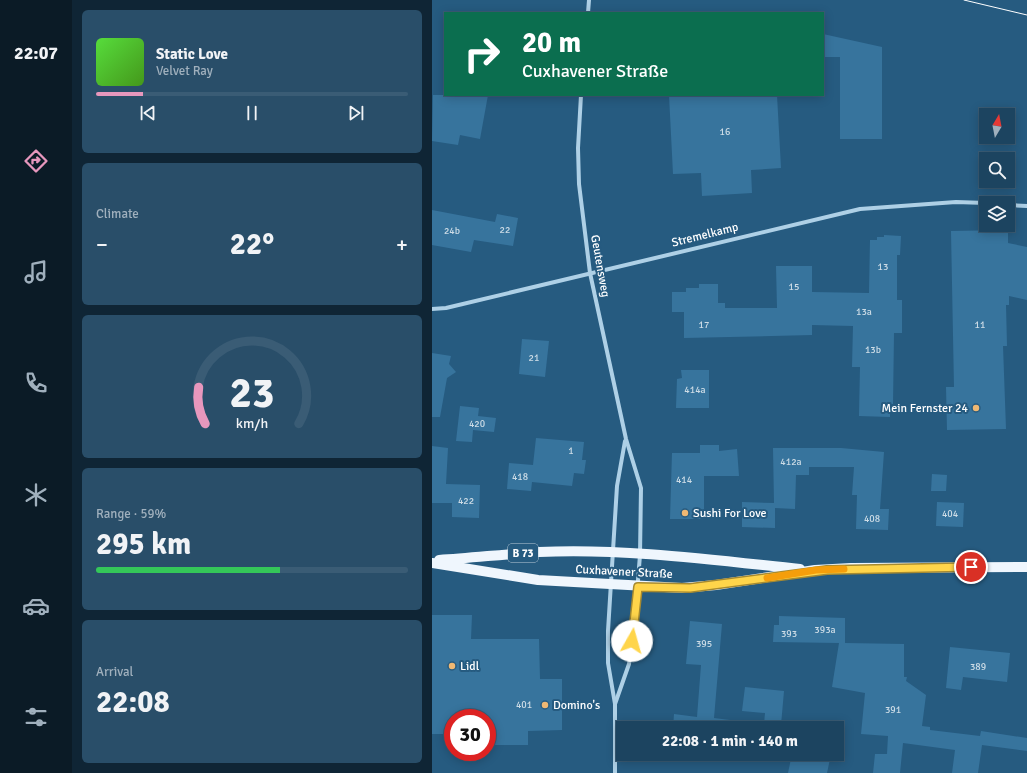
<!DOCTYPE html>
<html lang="en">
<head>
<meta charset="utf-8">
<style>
  :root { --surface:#1c4460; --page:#294e69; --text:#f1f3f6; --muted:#a0b0bd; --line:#3a5c75; --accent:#e797bd }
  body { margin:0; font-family:Signika,sans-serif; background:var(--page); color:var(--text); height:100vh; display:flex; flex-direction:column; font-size:15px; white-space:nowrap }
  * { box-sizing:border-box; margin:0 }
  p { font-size:13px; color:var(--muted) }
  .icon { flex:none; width:22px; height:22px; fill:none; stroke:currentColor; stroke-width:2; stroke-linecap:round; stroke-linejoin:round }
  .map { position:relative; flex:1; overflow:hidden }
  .side { display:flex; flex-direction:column; gap:10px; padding:10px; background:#0f2535; width:360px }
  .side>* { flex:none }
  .top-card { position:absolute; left:12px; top:12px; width:380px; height:84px; border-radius:0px; box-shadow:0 2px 10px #0003,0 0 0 1px var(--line); background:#0b6e4f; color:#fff; overflow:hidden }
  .needle { width:26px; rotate:10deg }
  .tools { position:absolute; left:547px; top:108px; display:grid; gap:8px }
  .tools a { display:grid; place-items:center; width:36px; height:36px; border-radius:0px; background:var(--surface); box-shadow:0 2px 10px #0003,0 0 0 1px var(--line); font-size:20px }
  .speed { position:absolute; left:12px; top:709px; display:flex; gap:8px; font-size:20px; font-weight:700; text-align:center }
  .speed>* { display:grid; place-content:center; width:52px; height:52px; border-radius:50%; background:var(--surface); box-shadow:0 2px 10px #0003,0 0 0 1px var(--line); line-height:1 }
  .speed .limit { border:6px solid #d22; background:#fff; color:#111 }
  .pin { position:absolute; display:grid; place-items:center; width:34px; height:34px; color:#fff; margin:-17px; border:2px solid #fff; border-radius:50%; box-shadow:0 1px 4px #0007 }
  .me { position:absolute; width:44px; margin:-22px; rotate:7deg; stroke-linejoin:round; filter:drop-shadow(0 0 3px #0008) }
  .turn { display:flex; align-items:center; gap:14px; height:84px; padding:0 12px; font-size:18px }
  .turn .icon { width:52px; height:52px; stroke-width:2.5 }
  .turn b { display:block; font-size:28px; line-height:34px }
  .big { font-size:30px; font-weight:700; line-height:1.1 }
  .side .card { flex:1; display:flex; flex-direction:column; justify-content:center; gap:6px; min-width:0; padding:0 14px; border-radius:6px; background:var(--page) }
  .side .dial { align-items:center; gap:0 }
  .dial svg { height:104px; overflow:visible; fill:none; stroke:var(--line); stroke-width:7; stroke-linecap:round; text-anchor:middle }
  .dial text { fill:var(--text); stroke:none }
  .song { display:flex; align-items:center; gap:12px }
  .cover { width:48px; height:48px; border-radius:6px; background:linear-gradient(135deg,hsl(110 70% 55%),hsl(100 70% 35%)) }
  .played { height:4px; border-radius:2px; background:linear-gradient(90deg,var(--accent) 15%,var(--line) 15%) }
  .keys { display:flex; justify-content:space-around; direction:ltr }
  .heat { display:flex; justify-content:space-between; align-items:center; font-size:22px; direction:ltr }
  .charge { height:6px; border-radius:3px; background:linear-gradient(90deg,#34c759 59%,var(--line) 0) }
  .trip { position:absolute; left:184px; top:721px; width:228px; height:40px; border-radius:0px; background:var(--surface); box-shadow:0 2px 10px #0003,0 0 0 1px var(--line); font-weight:700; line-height:40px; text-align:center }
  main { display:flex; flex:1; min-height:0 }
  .menu { display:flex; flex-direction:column; width:72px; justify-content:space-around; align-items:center; background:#0b1b26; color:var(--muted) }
  .menu .icon { width:28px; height:28px }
  .menu .active { color:var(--accent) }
  .menu b { font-size:18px; color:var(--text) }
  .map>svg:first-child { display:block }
  .building { fill:#37749d }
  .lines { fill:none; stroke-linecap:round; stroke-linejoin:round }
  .street { stroke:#aed0e6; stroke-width:4 }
  .primary { stroke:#eff6fd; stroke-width:10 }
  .tram { stroke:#fff; stroke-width:1 }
  .route-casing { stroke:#a68a30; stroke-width:10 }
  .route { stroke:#ffd54a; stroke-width:7 }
  .slow { stroke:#f59e0b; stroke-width:7 }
  .poi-dot { fill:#efb873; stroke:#265b80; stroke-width:1.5 }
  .labels { text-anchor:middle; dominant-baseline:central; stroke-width:4; stroke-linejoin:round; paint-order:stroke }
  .number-label { font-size:10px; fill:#cddce6 }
  .shield { fill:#265b80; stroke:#beced9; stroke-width:1 }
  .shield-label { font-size:11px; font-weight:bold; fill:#fff }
  .street-label { font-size:12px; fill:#fff; stroke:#265b80 }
  .poi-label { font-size:12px; fill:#fff; stroke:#265b80; text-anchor:start }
</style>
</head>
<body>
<main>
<nav class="menu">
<b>22:07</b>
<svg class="icon active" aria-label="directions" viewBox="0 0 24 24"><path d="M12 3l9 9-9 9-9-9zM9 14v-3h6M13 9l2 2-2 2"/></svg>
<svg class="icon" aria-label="music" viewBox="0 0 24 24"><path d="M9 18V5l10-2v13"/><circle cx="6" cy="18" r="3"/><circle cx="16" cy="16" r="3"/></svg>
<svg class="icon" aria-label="phone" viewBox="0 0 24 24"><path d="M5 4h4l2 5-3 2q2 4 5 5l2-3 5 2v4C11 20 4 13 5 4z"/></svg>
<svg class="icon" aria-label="climate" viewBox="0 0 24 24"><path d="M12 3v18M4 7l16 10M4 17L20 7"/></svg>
<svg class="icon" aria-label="car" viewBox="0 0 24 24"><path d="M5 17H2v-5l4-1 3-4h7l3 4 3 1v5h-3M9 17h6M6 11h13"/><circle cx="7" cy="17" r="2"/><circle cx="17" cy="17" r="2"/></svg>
<svg class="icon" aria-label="filters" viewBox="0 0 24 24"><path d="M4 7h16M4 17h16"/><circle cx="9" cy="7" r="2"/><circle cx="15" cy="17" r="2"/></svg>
</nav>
<section class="side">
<div class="card">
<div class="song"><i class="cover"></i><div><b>Static Love</b><p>Velvet Ray</p></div></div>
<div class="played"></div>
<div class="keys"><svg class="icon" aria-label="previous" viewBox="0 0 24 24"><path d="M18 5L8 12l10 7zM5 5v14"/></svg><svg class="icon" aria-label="pause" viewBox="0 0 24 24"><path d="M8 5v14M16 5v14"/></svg><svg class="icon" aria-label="next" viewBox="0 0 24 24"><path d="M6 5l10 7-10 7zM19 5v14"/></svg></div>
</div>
<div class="card"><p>Climate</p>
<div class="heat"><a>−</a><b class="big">22°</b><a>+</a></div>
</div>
<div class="card dial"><svg viewBox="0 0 100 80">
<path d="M14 69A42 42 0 1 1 86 69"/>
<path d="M14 69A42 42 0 0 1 9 41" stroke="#e797bd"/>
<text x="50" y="56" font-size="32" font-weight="700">23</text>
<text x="50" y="72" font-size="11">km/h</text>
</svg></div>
<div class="card"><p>Range · 59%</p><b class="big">295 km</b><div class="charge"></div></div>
<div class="card"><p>Arrival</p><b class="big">22:08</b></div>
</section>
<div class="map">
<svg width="595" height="773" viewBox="0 0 595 773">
  <rect width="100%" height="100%" fill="#265b80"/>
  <g class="building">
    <polygon points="391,34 450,47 450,139 408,139 408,57 391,57"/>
    <polygon points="1,95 56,95 48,139 28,135 26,145 0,141"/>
    <polygon points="237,95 345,95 349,168 319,170 320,193 270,196 269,173 241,174"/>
    <polygon points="0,210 63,222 65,214 86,218 81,246 42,240 39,252 0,245"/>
    <polygon points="576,230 576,243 595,247 595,300 577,296 577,305 574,305 575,346 571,346 574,429 515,430 514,387 522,387 519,231"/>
    <polygon points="452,235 469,236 468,255 465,255 465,300 470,300 470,333 462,333 461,404 458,404 458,417 427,416 428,367 420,367 421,326 380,325 380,335 252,338 252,312 240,312 240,292 254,292 254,288 267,288 267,284 286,284 286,303 293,303 293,308 345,308 344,266 380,266 380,292 437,293 438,240 445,240 445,237 452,237"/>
    <polygon points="90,339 117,341 113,377 87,374"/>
    <polygon points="0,353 19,356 17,364 24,372 15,378 8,417 0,417"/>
    <polygon points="249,370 277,370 277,408 244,408 245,379 250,378"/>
    <polygon points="28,406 47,408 46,416 64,418 62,432 41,430 40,442 24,441"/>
    <polygon points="104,438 152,442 150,460 154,460 152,474 142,473 140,486 100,482 99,491 75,489 77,463 101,465"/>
    <polygon points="268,445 287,445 287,451 305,449 307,476 272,476 272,519 238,519 240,453 268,453"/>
    <polygon points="0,446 16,448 14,484 48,485 47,518 20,517 20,503 0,503"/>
    <polygon points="341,448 409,448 452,452 448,509 457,509 456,530 424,529 425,495 420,495 422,467 377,467 377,475 364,475 363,509 343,508 343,528 310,527 310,502 342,503"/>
    <polygon points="500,474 515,475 514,491 499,491"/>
    <polygon points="505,502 532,503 531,527 504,526"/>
    <polygon points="0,615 40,615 39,639 107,639 108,679 130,679 130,730 96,731 96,745 56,745 55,718 21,718 21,734 0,734"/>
    <polygon points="347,616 413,618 413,643 472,644 472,677 475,677 474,681 494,695 490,726 498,727 498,730 548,736 549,731 595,738 595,751 550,745 546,773 520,773 523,750 471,743 468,773 441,773 443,754 455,754 456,736 429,734 433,693 400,687 407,643 341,642 342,625 347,625"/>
    <polygon points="258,621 290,624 282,718 298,720 297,728 241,728 242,714 265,717 269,665 254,664"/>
    <polygon points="518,647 578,653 575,682 531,677 529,690 514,688"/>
    <polygon points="313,687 352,691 349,725 332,724 333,713 310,711"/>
    <polygon points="238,754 294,754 293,762 237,755"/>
    <polygon points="360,754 376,754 398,759 395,773 356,773"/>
  </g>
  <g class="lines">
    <g class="street">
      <polyline points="156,13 157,0"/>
      <polyline points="149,95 146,148 147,184 158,273 194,439 209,488 208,555 202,630 197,664 183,704"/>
      <polyline points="576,205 595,206"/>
      <polyline points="0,309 14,308 428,209 524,202 554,203"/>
      <polyline points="183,773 183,704 176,663 176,631 185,486 193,441"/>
    </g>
    <g class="primary">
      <path d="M7,560C40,558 73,554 107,552C192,548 282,560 368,569"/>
      <polyline points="0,563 106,580 250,588 284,585 383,570 419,568 595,567"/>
    </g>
    <polyline class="tram" points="532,0 595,15"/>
  </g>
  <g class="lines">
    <defs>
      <polyline id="route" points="200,641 206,587 258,588 395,570 539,567"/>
    </defs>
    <use href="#route" class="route-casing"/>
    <use href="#route" class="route"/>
    <polyline class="slow" points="335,578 384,570 412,569"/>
  </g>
  <g class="poi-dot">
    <circle cx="544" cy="408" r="4"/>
    <circle cx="253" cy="513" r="4"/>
    <circle cx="20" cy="666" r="4"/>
    <circle cx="113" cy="705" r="4"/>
  </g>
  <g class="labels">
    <g class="number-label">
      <text x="293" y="132">16</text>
      <text x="73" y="230">22</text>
      <text x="20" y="231">24b</text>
      <text x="451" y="267">13</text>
      <text x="362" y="287">15</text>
      <text x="432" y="312">13a</text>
      <text x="272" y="325">17</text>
      <text x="548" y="325">11</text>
      <text x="441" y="350">13b</text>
      <text x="102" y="358">21</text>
      <text x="263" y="390">414a</text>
      <text x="45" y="424">420</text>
      <text x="139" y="451">1</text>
      <text x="359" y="462">412a</text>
      <text x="88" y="477">418</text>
      <text x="252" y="480">414</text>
      <text x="34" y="501">422</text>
      <text x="518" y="514">404</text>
      <text x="440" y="519">408</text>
      <text x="393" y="630">393a</text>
      <text x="357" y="634">393</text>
      <text x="272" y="644">395</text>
      <text x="546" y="667">389</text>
      <text x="92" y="705">401</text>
      <text x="461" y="710">391</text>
    </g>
    <rect class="shield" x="76" y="544" width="30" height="18" rx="3"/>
    <g class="shield-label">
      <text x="91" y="553">B 73</text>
    </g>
    <g class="street-label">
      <text transform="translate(273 235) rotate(-14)">Stremelkamp</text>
      <text transform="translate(168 266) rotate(80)">Geutensweg</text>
      <text transform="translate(192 572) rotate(3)">Cuxhavener Straße</text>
    </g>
    <g class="poi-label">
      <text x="536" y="408" text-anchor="end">Mein Fernster 24</text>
      <text x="261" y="513">Sushi For Love</text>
      <text x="28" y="666">Lidl</text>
      <text x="121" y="705">Domino's</text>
    </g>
  </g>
</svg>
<div class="tools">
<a><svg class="needle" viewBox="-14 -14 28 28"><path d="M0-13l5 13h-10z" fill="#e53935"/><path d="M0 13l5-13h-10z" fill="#a0b0bd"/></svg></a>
<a><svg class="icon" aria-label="search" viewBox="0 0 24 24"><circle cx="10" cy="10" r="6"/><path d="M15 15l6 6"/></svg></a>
<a><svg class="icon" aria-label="layers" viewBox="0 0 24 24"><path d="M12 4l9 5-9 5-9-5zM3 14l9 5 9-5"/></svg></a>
</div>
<div class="speed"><div class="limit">30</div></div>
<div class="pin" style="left:539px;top:567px;background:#d93025"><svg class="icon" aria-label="arrive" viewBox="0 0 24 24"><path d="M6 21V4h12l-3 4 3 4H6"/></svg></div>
<svg class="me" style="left:200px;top:641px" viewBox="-20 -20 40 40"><circle r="19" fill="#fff"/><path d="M0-13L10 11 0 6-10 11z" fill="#ffd54a"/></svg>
<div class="trip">22:08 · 1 min · 140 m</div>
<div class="top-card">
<div class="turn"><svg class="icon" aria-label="right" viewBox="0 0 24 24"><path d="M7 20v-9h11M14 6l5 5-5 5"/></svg><div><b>20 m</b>Cuxhavener Straße</div></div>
</div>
</div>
</main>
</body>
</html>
